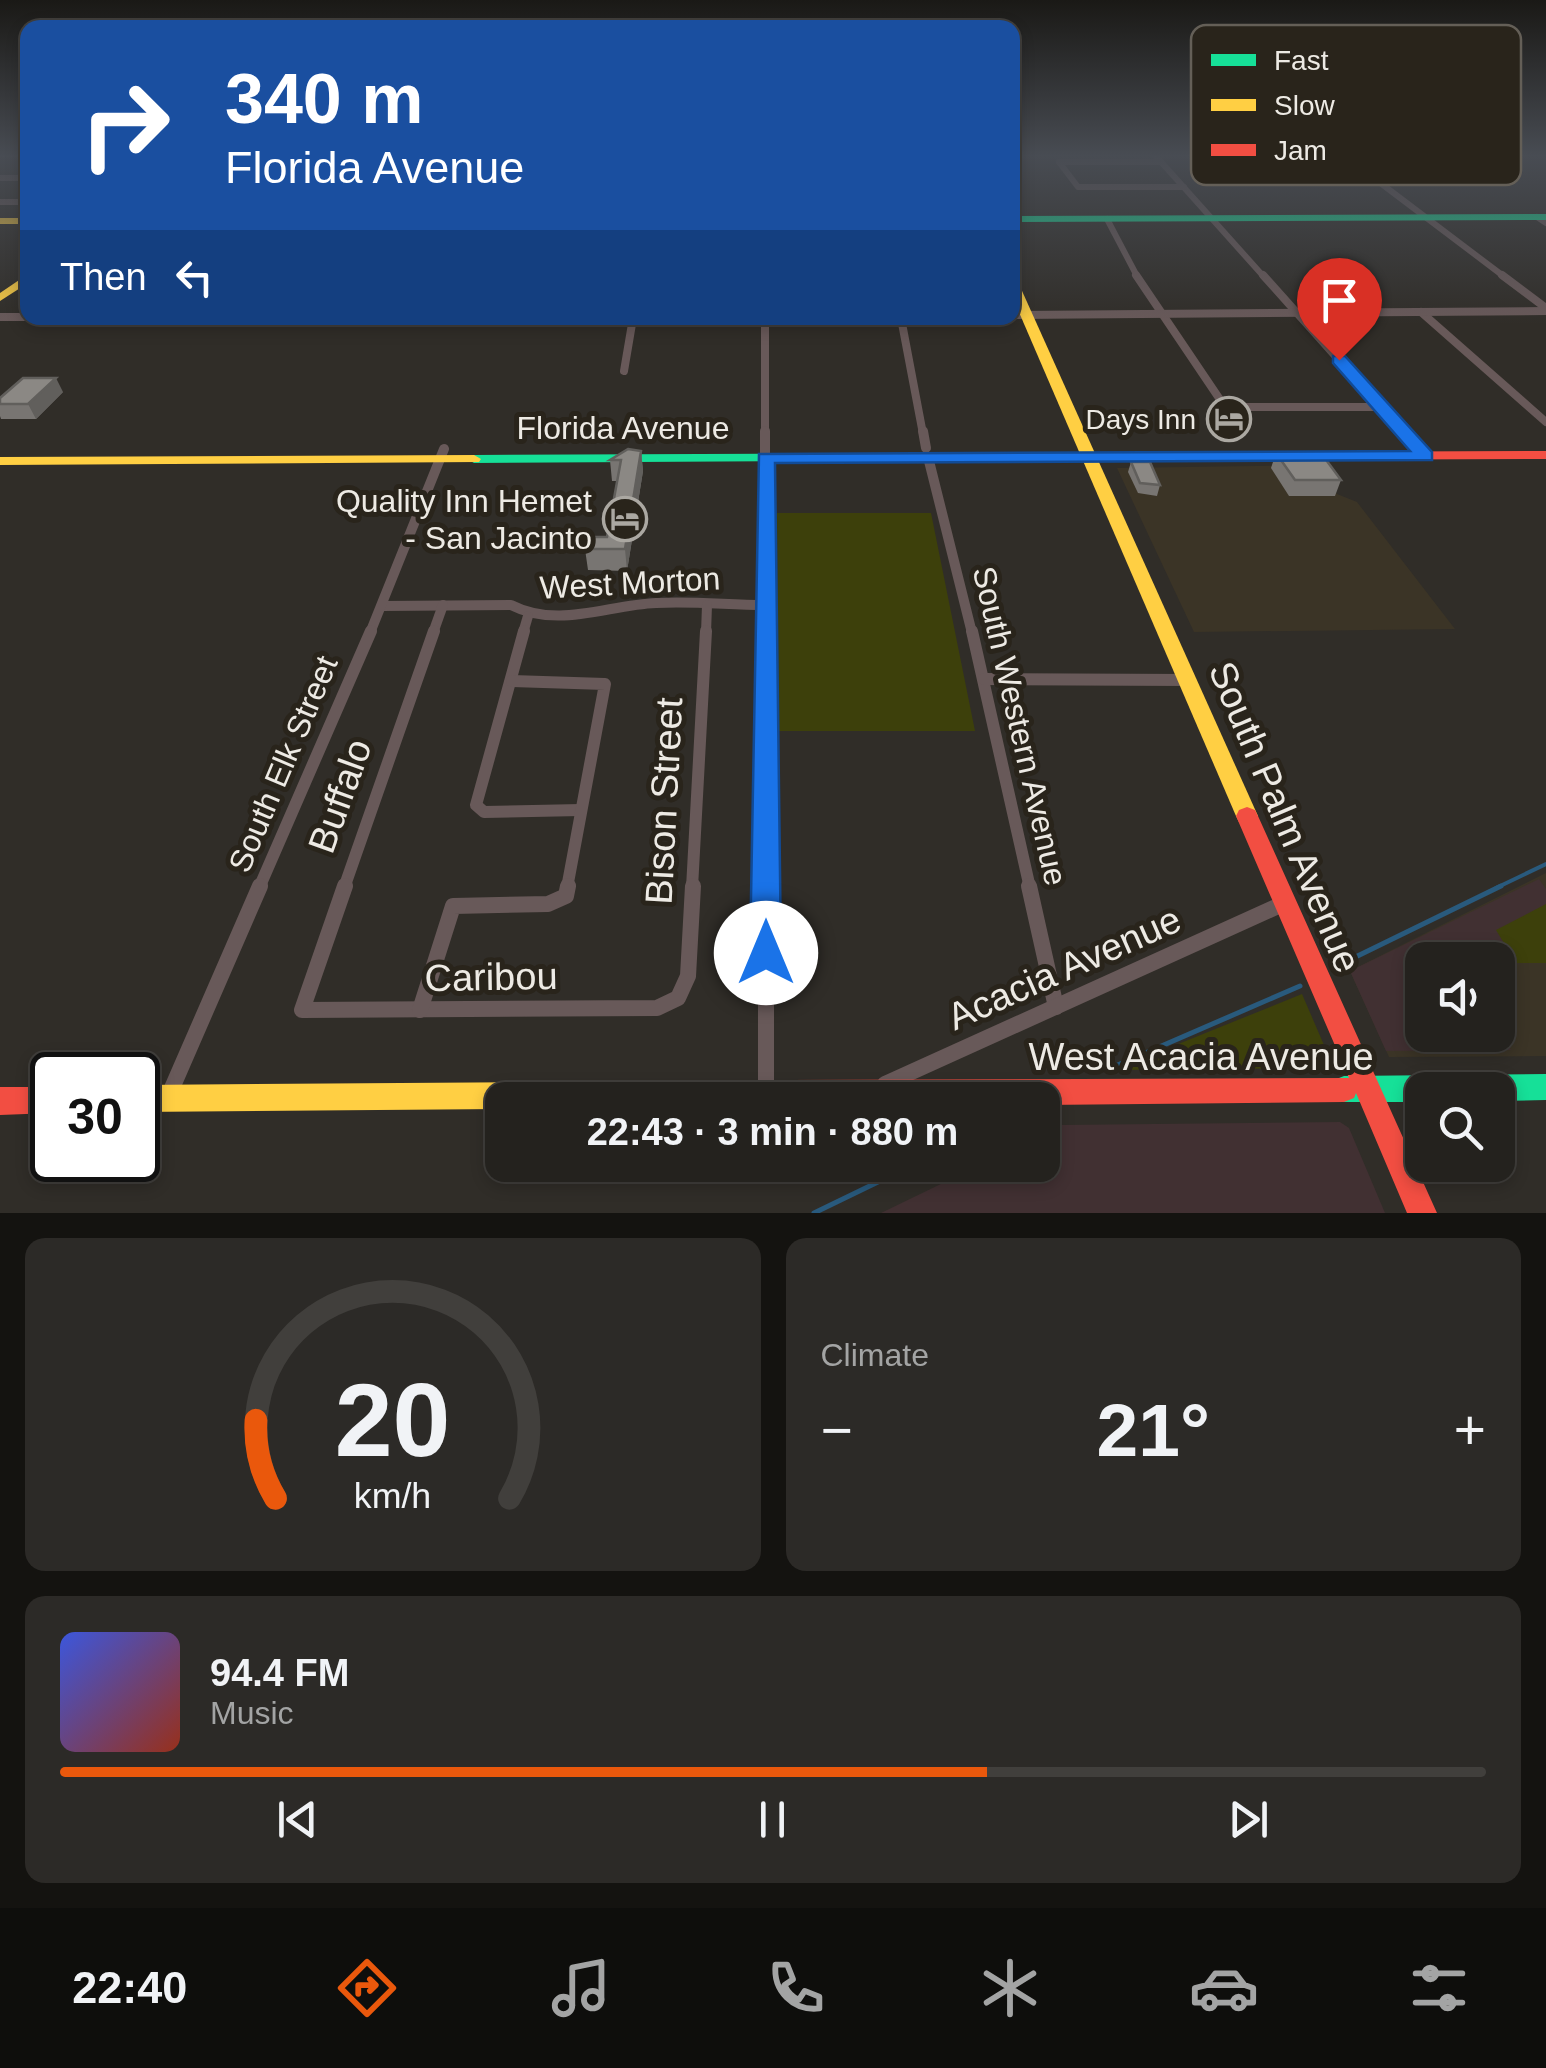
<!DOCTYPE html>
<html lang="en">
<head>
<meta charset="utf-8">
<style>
  :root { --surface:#24221e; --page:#2c2a27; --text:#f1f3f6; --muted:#a3a4a4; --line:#413f3c; --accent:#ea580c }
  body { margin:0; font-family:Helvetica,sans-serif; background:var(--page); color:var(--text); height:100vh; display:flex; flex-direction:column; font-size:38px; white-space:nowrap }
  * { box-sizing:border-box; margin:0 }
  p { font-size:32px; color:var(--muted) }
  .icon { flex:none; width:55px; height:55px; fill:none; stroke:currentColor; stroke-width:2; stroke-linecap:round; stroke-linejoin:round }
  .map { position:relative; height:1213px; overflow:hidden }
  .side { display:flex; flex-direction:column; gap:25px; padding:25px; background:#141310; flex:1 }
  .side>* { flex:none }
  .hud { position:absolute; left:20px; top:20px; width:1000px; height:305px; border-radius:20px; box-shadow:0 5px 15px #0003,0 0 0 2px var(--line); background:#1a4fa0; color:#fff; overflow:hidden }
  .buttons { position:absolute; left:1405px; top:942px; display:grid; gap:20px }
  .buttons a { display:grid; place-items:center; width:110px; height:110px; border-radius:20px; background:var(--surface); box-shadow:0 5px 15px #0003,0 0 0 2px var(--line); font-size:50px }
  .speed { position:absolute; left:30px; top:1052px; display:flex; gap:20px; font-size:50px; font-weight:700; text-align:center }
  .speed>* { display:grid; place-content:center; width:130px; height:130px; border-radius:50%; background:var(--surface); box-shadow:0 5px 15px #0003,0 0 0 2px var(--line); line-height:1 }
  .speed .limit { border:5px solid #111; border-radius:15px; background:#fff; color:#111 }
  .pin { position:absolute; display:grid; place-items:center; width:85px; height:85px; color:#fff; margin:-102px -42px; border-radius:50% 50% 50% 0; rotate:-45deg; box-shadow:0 0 10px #0007 }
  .pin .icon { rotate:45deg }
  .me { position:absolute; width:110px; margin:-55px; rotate:0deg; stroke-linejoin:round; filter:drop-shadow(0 0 8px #0008) }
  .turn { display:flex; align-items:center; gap:35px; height:210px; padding:0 40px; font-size:45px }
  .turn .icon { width:130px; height:130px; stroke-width:2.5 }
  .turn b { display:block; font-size:70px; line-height:85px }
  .then { display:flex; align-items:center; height:95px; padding:0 40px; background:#0003; gap:20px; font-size:38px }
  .big { font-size:75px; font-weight:700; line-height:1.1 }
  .side .card { flex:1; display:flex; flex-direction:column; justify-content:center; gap:15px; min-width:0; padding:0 35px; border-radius:20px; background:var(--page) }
  .side .dial { align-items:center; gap:0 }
  .dial svg { height:260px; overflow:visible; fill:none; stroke:var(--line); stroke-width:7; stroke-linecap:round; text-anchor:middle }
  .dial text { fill:var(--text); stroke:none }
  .song { display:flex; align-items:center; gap:30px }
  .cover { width:120px; height:120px; border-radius:15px; background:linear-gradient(135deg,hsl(230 70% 55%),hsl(10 70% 35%)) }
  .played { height:10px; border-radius:5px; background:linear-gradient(90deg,var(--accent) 65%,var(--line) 65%) }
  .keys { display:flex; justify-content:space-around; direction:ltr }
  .heat { display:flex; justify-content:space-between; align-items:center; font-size:55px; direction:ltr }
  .side .tiles { flex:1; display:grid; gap:25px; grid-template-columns:1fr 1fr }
  .card:last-child { grid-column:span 2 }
  .trip { position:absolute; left:485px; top:1082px; width:575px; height:100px; border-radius:20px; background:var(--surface); box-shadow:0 5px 15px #0003,0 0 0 2px var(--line); font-weight:700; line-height:100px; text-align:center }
  .dock { display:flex; height:160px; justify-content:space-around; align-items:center; background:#0e0e0c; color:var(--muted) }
  .dock .icon { width:70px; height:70px }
  .dock .on { color:var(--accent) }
  .dock b { font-size:45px; color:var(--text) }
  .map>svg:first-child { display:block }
  .built { fill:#3b3426; fill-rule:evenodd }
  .industrial { fill:#413032 }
  .green { fill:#3d400b }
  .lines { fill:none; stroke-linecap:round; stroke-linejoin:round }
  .stream-far1 { stroke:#295a7d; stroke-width:4 }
  .stream { stroke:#295a7d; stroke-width:5 }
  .street-far4 { stroke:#685959; stroke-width:6 }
  .street-far3 { stroke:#685959; stroke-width:8 }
  .street-far2 { stroke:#685959; stroke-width:10 }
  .street-far1 { stroke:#685959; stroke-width:12 }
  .street { stroke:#685959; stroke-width:16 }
  .fast { fill:#16e098; fill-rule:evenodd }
  .slow { fill:#ffcf43; fill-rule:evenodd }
  .jam { fill:#f24e42; fill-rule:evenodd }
  .wall { fill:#787572 }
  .shaded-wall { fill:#615f5c }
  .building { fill:#8b8884; stroke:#615f5c; stroke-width:2.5 }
  .route { fill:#1a73e8; stroke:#114b97; stroke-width:2.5 }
  .labels { text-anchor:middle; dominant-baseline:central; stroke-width:10; stroke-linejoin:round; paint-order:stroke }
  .far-poi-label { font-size:28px; fill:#edeae4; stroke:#29241b; text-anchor:end }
  .street-label { font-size:32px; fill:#edeae4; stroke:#29241b }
  .poi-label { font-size:32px; fill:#edeae4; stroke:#29241b; text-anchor:end }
  .near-street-label { font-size:38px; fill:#edeae4; stroke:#29241b }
  .key { fill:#29241b; stroke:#645f57; stroke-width:2.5 }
  .key-label { font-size:28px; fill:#edeae4 }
</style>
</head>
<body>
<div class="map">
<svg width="1546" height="1213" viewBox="0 0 1546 1213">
  <rect width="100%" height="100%" fill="#302d28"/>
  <g class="built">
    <polygon points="1315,465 1337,494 1357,502 1455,629 1194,632 1117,468"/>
    <path d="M1546,873V1056L1389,1057L1350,971ZM1422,960H1498V1035H1422Z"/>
  </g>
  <g class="industrial">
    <polygon points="1539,879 1546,889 1546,963 1422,960 1422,1035 1498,1035 1498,1026 1511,1050 1386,1051 1350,971"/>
    <polygon points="1340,1122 1349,1128 1385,1213 881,1213 980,1165 1042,1165 1043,1135 1062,1125"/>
  </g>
  <g class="green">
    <polygon points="777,513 931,513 975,731 779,731"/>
    <polygon points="1546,904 1546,963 1516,963 1496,930"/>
    <polygon points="1302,994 1327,1052 1318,1068 1114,1070"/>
  </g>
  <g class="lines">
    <polyline class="stream-far1" points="1496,888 1546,864"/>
    <g class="stream">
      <polyline points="1337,966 1501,886"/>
      <polyline points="1113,1067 1300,986"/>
      <polyline points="814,1213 913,1165"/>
    </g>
    <g class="street-far4">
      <polyline points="0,154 28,154"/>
      <polyline points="1154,154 1265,278"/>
      <polyline points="1342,154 1506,278"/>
      <polyline points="1059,162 1078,187 1184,187"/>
      <polyline points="1059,162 1161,162"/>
      <polyline points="0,178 28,178"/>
      <polyline points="0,202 28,202"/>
      <polyline points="1537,217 1546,223"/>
      <polyline points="1107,219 1138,278"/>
    </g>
    <g class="street-far3">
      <polyline points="1136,275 1225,407 1381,407"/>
      <polyline points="1263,275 1405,434"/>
      <polyline points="1502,275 1546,308"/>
      <polyline points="1421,312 1546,422"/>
      <polyline points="1012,315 1546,311"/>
      <polyline points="0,317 28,317"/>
      <polyline points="765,318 765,434"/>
      <polyline points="901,318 923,434"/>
      <polyline points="624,371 633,318"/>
    </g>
    <g class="street-far2">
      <polyline points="765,431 765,633"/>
      <polyline points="923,431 926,448"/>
      <polyline points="1403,431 1425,456"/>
      <polyline points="928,457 972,633"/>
      <path d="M382,606L511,605C558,629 607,605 656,603C693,601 730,605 766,605"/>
      <polyline points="370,633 444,449"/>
      <polyline points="433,633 443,605"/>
      <polyline points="523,633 528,616"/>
      <polyline points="706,633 707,605"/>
    </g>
    <g class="street-far1">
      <polyline points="524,631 476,805 484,812 581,810"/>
      <polyline points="765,631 766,888"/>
      <polyline points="972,631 1030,888"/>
      <polyline points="984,679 1189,680"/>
      <polyline points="512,681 605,684 567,888"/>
      <polyline points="259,888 371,631"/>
      <polyline points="344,888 434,631"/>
      <polyline points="692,888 706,631"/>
    </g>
    <g class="street">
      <polyline points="345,886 302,1010 657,1008 678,998 688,976 693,886"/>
      <polyline points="766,886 766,1093"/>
      <polyline points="1029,886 1056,1007"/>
      <polyline points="420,1010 453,906 548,904 566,896 568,886"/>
      <polyline points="885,1084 1287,902"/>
      <polyline points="169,1095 260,886"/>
    </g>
    <g class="fast">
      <polygon points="1546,214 1546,220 1012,222 1012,216"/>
      <polygon points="953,453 960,457 958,460 474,463 467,459 474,455"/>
      <polygon points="1546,1074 1546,1100 1498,1101 1498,1090 1422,1090 1422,1102 1344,1102 1334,1098 1331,1089 1334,1080 1344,1076"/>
    </g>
    <g class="slow">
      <rect x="0" y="218" width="28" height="6"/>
      <polygon points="28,274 28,283 0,301 0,293"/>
      <polygon points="1012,279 1018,282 1258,816 1255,822 1247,825 1239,822 1236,816 1012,296"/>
      <polygon points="474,455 481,459 479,462 0,465 0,457"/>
      <polygon points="790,1080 800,1084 804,1093 801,1100 502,1100 502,1109 138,1112 138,1085"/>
    </g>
    <g class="jam">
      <polygon points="1546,451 1546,459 953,461 946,457 953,453"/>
      <polygon points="1247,807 1255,810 1258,816 1437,1213 1407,1213 1356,1093 1354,1098 1344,1102 1042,1105 1042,1100 779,1100 776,1093 780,1084 790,1080 1349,1078 1236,816 1239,810"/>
      <polygon points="0,1087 52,1087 52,1113 0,1115"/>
    </g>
  </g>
  <g class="wall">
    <polygon points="63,392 36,419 1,419 0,416 0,398"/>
    <polygon points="641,451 643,471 627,571 588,570 585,549 607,537 617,481 612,481 610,460"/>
    <polygon points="1276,453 1341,480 1335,496 1289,496 1271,468"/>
    <polygon points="1131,462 1160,485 1157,496 1138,493 1128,472"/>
  </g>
  <g class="shaded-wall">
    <polygon points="56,378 63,392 36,419 28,404"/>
    <polygon points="641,451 643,471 627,571 625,549"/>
  </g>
  <g class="building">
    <polygon points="23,378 56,378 28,404 0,404 0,398"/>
    <polygon points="628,449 641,451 625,549 585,549 588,537 607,537 621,460 610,460"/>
    <polygon points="1276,453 1321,453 1341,480 1295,480"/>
    <polygon points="1131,462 1150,462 1160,485 1140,483"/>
  </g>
  <linearGradient id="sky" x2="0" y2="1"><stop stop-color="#1a1916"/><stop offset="0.48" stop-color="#484c53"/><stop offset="1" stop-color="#484c53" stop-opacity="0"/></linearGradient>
  <rect width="1546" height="324" fill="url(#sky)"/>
  <polygon class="route" points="1333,356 1345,356 1432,452 1432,460 775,463 781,953 777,963 766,967 754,963 750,953 759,454 1410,451 1333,363"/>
  <defs>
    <symbol id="hotel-ring" viewBox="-11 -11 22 22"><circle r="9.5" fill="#29241b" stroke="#aba8a2" stroke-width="1.5"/><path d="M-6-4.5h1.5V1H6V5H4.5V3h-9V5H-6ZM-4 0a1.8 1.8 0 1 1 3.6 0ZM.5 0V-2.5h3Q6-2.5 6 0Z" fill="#aba8a2"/></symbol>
  </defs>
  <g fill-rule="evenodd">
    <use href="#hotel-ring" x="1204" y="394" width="50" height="50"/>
    <use href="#hotel-ring" x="600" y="494" width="50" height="50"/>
  </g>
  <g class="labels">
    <g class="far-poi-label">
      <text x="1196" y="419">Days Inn</text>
    </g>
    <g class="street-label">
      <text x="623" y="428">Florida Avenue</text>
      <text transform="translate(630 583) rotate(-3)">West Morton</text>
      <text transform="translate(1020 726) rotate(77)">South Western Avenue</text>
      <text transform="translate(283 764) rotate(-67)">South Elk Street</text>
    </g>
    <g class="poi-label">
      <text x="592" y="501">Quality Inn Hemet<tspan x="592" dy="37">- San Jacinto</tspan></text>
    </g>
    <g class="near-street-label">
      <text transform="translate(340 796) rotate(-70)">Buffalo</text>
      <text transform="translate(664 801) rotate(-87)">Bison Street</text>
      <text transform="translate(1285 817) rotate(67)">South Palm Avenue</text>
      <text transform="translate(1064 968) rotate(-24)">Acacia Avenue</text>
      <text transform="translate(491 977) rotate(-1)">Caribou</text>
      <text x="1201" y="1057">West Acacia Avenue</text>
    </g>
  </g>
  <rect x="1191" y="25" width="330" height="160" rx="15" class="key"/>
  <rect x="1211" y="54" width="45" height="12" fill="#16e098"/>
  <rect x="1211" y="99" width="45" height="12" fill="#ffcf43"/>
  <rect x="1211" y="144" width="45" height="12" fill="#f24e42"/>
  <g class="key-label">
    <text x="1274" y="70">Fast</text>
    <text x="1274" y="115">Slow</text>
    <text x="1274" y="160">Jam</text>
  </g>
</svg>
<div class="buttons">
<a><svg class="icon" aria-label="sound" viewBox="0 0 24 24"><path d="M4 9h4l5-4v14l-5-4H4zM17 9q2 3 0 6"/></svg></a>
<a><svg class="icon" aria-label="search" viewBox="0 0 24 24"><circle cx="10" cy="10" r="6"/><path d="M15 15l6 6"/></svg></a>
</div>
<div class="speed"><div class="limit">30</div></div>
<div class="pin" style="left:1339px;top:360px;background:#d93025"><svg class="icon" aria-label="arrive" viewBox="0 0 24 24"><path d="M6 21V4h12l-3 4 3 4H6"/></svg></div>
<svg class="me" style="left:766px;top:953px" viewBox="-20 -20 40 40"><circle r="19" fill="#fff"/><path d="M0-13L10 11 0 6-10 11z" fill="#1a73e8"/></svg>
<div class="trip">22:43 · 3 min · 880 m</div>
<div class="hud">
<div class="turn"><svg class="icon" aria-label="right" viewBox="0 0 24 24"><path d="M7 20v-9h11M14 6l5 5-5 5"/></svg><div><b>340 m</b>Florida Avenue</div></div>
<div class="then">Then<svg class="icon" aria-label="left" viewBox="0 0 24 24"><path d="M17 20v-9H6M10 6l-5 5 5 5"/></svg></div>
</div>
</div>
<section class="side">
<div class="tiles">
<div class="card dial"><svg viewBox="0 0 100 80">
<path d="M14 69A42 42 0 1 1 86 69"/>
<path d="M14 69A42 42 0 0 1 8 45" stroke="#ea580c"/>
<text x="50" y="56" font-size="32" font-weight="700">20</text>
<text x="50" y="72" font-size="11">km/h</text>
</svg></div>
<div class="card"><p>Climate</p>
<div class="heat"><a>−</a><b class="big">21°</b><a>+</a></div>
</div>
<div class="card">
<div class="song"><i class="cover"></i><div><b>94.4 FM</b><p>Music</p></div></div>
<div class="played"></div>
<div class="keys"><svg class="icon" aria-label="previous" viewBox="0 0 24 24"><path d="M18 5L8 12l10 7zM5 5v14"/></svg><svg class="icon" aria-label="pause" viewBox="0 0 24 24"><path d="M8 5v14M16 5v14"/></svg><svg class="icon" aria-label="next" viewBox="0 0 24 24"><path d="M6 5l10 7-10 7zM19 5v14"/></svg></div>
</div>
</div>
</section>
<nav class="dock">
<b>22:40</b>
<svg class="icon on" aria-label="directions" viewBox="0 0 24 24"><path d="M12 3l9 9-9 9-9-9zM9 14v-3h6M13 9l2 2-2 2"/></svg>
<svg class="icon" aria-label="music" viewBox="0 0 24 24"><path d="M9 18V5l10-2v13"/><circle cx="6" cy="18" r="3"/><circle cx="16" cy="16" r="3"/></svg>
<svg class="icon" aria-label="phone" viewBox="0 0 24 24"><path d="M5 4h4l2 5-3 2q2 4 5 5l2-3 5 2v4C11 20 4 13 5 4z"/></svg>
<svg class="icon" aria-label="climate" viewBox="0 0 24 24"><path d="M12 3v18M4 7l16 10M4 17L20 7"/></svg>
<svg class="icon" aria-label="car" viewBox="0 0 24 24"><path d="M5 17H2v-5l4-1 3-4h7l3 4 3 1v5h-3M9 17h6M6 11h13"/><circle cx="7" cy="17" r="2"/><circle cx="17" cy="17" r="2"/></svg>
<svg class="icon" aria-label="filters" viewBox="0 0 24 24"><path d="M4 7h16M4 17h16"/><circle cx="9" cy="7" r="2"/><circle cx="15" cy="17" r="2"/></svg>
</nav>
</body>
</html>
